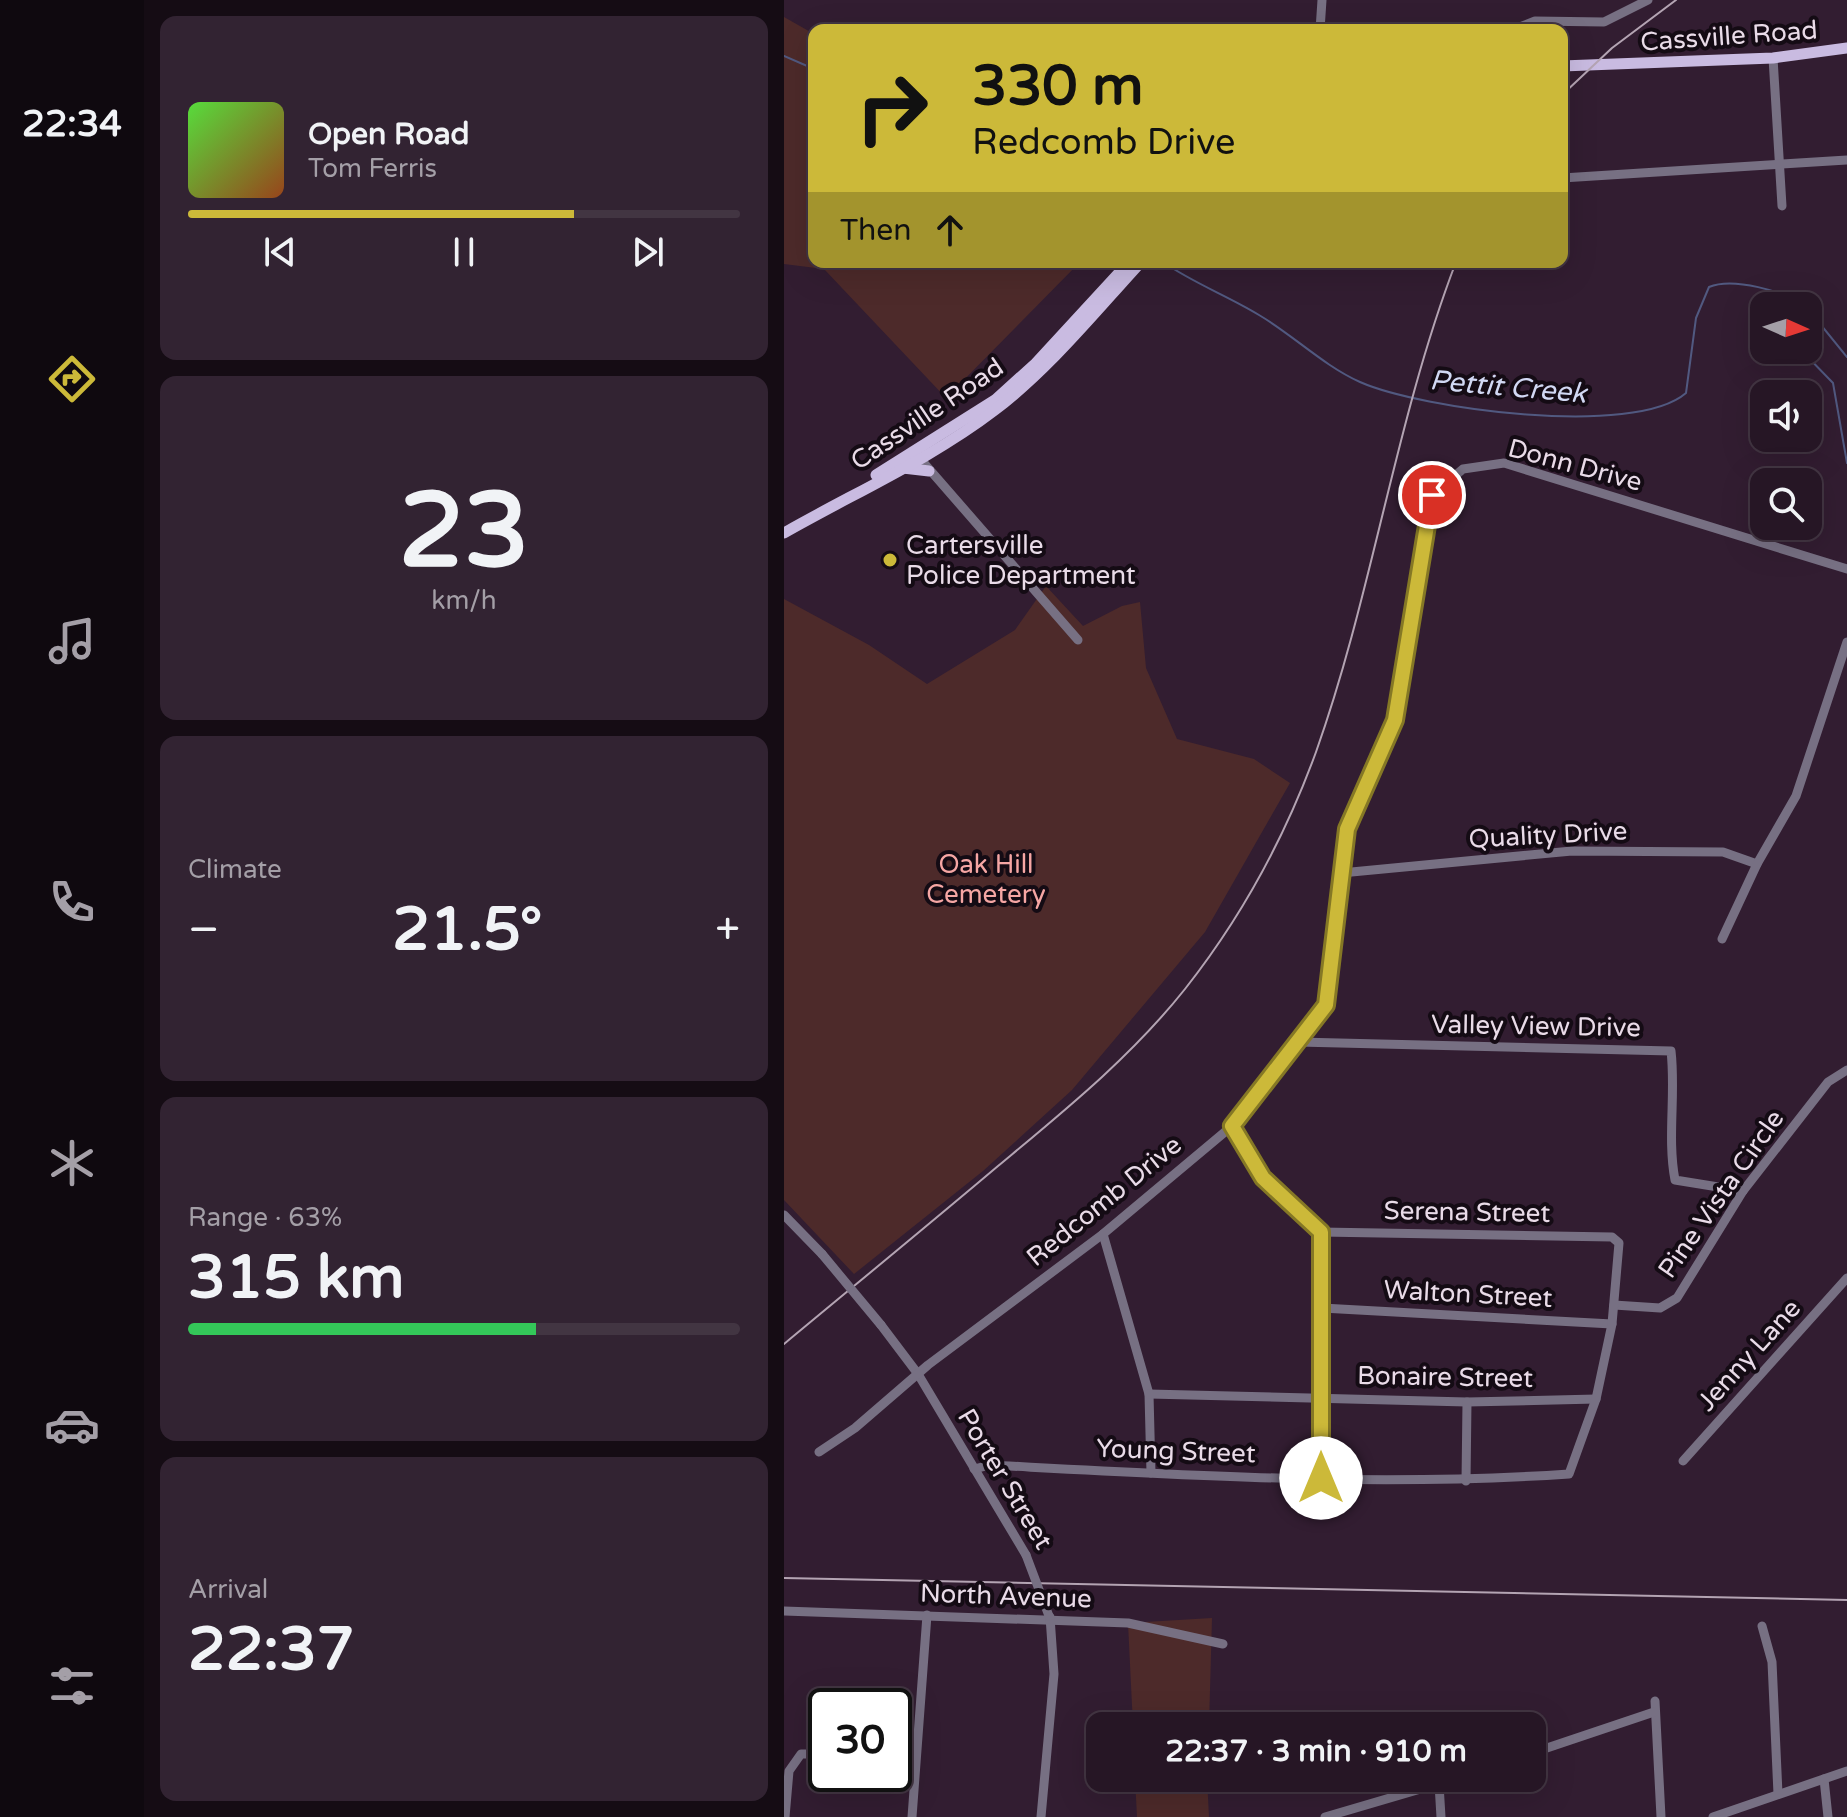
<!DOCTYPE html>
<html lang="en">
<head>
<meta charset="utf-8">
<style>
  :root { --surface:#261625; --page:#322332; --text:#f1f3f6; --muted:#a49fa7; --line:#423542; --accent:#ccb939 }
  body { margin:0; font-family:"Varela Round",sans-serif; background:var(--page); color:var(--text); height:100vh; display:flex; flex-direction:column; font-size:30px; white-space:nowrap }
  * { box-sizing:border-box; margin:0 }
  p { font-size:26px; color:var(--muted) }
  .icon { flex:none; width:44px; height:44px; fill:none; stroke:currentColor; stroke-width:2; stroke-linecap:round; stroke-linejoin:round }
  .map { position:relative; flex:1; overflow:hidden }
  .side { display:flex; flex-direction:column; gap:16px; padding:16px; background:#150c14; width:640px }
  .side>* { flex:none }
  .hud { position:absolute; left:24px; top:24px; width:760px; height:244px; border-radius:16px; box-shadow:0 8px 32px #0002,0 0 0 2px var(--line); background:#ccb939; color:#111; overflow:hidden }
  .needle { width:52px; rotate:93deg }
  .controls { position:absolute; left:966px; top:292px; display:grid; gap:16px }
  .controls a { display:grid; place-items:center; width:72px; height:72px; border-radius:16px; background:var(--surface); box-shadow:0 8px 32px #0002,0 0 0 2px var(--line); font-size:40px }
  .speed { position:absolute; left:24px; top:1688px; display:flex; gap:16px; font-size:40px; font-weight:700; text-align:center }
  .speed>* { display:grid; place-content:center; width:104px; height:104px; border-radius:50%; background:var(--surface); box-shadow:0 8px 32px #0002,0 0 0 2px var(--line); line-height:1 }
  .speed .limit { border:4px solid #111; border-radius:12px; background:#fff; color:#111 }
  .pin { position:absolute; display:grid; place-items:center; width:68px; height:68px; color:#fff; margin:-34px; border:4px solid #fff; border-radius:50%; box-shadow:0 2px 8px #0007 }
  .me { position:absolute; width:88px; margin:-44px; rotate:0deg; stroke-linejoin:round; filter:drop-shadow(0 0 6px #0008) }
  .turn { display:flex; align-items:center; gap:28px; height:168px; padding:0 32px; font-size:36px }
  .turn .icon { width:104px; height:104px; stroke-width:2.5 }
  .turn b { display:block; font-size:56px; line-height:68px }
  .then { display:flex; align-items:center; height:76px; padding:0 32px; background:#0003; gap:16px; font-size:30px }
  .big { font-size:60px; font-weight:700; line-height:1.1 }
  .side .card { flex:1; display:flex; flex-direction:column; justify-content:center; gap:12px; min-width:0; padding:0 28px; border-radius:16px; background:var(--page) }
  .side .dial { align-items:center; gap:0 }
  .dial b { font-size:104px; line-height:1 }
  .song { display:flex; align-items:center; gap:24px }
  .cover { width:96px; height:96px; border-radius:12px; background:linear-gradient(135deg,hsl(110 70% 55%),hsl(20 70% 35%)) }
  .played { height:8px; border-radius:4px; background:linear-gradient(90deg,var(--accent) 70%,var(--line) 70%) }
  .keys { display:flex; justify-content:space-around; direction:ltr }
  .heat { display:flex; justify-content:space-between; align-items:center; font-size:44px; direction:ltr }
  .charge { height:12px; border-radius:6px; background:linear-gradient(90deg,#34c759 63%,var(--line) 0) }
  .trip { position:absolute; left:302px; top:1712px; width:460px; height:80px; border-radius:16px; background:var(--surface); box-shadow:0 8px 32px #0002,0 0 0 2px var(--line); font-weight:700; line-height:80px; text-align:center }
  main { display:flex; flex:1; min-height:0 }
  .tabs { display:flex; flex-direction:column; width:144px; justify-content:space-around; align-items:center; background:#0f090f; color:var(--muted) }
  .tabs .icon { width:56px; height:56px }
  .tabs .current { color:var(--accent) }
  .tabs b { font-size:36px; color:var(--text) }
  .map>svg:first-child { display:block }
  .green { fill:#4d2a2a }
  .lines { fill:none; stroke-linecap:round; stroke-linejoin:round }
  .stream { stroke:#515980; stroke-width:2 }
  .minor { stroke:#777083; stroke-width:9 }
  .major { stroke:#c9bbe1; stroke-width:11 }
  .rail { stroke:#b4a4b3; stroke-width:2 }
  .minor-bridge { stroke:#777083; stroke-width:9 }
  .route-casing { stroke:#857825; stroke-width:20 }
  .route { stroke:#ccb939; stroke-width:14 }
  .poi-dot { fill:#ccb939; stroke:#140b14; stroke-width:3 }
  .labels { text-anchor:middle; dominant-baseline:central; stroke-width:8; stroke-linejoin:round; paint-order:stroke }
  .street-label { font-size:26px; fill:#e9dbe8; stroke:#140b14 }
  .poi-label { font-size:26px; fill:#e9dbe8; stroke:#140b14; text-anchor:start }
  .park-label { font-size:26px; fill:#f6a6a4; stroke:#140b14 }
  .water-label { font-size:28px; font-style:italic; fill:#d1d8f3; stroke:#140b14 }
</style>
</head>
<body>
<main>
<nav class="tabs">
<b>22:34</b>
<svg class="icon current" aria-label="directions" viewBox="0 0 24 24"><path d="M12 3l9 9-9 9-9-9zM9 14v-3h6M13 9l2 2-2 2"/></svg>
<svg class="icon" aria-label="music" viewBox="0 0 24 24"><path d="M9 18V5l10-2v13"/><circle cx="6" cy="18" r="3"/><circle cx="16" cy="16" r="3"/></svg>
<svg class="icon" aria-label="phone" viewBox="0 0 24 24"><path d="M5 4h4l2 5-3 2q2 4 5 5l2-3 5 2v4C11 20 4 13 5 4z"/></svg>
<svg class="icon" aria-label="climate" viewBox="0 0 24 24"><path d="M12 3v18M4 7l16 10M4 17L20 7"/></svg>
<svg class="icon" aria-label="car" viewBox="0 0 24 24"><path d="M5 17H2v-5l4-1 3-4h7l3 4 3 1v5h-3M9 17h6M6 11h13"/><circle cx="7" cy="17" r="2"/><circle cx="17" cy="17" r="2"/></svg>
<svg class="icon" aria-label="filters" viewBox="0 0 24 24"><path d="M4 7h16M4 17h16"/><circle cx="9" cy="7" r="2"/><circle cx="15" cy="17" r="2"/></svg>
</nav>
<section class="side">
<div class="card">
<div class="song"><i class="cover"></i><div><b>Open Road</b><p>Tom Ferris</p></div></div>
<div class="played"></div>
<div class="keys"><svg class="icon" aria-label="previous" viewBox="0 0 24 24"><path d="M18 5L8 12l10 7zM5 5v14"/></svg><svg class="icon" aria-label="pause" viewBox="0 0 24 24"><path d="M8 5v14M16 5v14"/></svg><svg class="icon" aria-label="next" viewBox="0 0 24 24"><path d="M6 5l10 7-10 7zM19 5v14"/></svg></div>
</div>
<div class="card dial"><b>23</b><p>km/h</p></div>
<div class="card"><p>Climate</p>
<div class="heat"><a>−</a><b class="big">21.5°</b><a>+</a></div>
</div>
<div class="card"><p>Range · 63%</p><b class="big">315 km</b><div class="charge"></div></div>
<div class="card"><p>Arrival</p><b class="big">22:37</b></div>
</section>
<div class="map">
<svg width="1063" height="1817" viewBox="0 0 1063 1817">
  <rect width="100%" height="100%" fill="#321d31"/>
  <g class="green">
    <polygon points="0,17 30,34 30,262 296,262 162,398 40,269 0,264"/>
    <polygon points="262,586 299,626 338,606 356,602 362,668 393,739 470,759 506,783 421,932 288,1090 199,1171 70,1274 0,1200 0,599 85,645 143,684 231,630"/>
    <polygon points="428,1618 425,1726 349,1726 344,1623"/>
    <polygon points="351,1778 423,1778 425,1817 353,1817"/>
  </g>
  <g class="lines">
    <g class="stream">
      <polyline points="0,56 30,69"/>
      <path d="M379,262C409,283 444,296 475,315C509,335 540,366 576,382C637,409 850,438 902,393L912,318L925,287C949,277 1000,291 1021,306"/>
      <polyline points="998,297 1001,306"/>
      <polyline points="1024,309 1063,357"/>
      <polyline points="1017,350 1049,383 1063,463"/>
    </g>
    <g class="minor">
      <polyline points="536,30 538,0"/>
      <polyline points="728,30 751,21 820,22 864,0"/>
      <polyline points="989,58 998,206"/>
      <polyline points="778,178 1063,160"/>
      <polyline points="132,454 294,640"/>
      <polyline points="557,873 788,851 939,852 973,864"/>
      <polyline points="938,939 973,864 1012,796 1063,642"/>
      <path d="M514,1042L887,1051C892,1094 883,1138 891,1180L959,1191"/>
      <polyline points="448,1126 479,1178 537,1232 537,1478"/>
      <polyline points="0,1215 38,1254"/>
      <polyline points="319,1234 365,1394 367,1473"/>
      <polyline points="830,1305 876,1308 893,1298 959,1191 1044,1082 1063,1070"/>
      <polyline points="538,1308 828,1324"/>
      <polyline points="97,1325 134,1374 242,1555"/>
      <polyline points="365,1394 683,1402 812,1399"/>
      <polyline points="35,1452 71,1428 144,1365 319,1234 448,1126 542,1005 563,829 611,720 648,495 679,469 720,463 1063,569"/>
      <polyline points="899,1461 1063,1278"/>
      <path d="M190,1469L206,1465C398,1475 592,1487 785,1474L812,1399L828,1324L835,1243L828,1237L537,1232"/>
      <polyline points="682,1481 683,1402"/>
      <polyline points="0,1611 344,1623 439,1644"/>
      <polyline points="978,1626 988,1662 994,1794"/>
      <polyline points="871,1701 877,1817"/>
      <polyline points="748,1753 870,1712"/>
      <polyline points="110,1754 132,1755"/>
      <polyline points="1040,1779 1044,1817"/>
      <polyline points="655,1784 657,1817"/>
      <polyline points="1,1817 5,1771 17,1754 42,1754"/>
      <polyline points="128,1817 143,1615"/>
      <polyline points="257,1817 270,1674 266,1617"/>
      <polyline points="541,1817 674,1778"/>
      <polyline points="929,1817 1063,1771"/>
    </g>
    <g class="major">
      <polyline points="778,66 989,58 1063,48"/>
      <polyline points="119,468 145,471"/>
      <polyline points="92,475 211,400 252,363 345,262"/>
      <path d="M0,533C70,493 147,459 211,410C266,368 311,312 357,262"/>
    </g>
    <g class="rail">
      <polyline points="778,95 828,48 892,0"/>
      <path d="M0,1344C71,1285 143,1226 214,1166C280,1111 347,1057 401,989C457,918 501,837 532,752C589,592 611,421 672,262"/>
      <polyline points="0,1578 1063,1600"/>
    </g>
    <g class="minor-bridge">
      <polyline points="38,1254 97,1325"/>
      <polyline points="242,1555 265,1616"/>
    </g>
  </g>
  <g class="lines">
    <defs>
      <polyline id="route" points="537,1478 537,1232 479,1178 448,1126 542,1005 563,829 611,720 648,495"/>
    </defs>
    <use href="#route" class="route-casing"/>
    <use href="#route" class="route"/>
  </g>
  <circle class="poi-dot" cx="106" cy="560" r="8"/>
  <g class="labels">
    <g class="street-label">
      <text transform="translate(945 36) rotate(-4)">Cassville Road</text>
      <text transform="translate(143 414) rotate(-34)">Cassville Road</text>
      <text transform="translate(791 465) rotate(15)">Donn Drive</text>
      <text transform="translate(764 835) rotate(-3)">Quality Drive</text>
      <text transform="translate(752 1026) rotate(1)">Valley View Drive</text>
      <text transform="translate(937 1194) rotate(-55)">Pine Vista Circle</text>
      <text transform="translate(320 1201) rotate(-39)">Redcomb Drive</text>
      <text transform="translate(683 1212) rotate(1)">Serena Street</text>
      <text transform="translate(684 1294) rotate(3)">Walton Street</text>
      <text transform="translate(965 1355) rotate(-48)">Jenny Lane</text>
      <text transform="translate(661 1377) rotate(1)">Bonaire Street</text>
      <text transform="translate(392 1451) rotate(2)">Young Street</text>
      <text transform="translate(221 1479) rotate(59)">Porter Street</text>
      <text transform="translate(222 1596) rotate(2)">North Avenue</text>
    </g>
    <g class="poi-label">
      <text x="122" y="545">Cartersville<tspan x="122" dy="30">Police Department</tspan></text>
    </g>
    <g class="park-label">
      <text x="202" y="864">Oak Hill<tspan x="202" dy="30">Cemetery</tspan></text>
    </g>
    <g class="water-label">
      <text transform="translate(724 387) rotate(5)">Pettit Creek</text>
    </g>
  </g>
</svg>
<div class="controls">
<a><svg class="needle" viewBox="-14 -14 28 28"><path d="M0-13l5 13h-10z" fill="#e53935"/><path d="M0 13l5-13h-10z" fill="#a49fa7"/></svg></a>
<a><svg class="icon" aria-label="sound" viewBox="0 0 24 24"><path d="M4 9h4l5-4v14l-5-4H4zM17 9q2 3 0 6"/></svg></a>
<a><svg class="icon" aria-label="search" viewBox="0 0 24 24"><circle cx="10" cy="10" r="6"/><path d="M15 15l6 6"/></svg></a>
</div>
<div class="speed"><div class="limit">30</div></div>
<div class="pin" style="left:648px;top:495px;background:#d93025"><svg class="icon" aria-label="arrive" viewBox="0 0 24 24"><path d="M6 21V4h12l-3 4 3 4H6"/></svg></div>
<svg class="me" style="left:537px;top:1478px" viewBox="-20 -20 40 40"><circle r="19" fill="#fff"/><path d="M0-13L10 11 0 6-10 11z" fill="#ccb939"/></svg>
<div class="trip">22:37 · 3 min · 910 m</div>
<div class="hud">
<div class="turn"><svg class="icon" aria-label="right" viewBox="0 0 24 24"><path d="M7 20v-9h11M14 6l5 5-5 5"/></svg><div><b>330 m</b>Redcomb Drive</div></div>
<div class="then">Then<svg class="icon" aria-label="ahead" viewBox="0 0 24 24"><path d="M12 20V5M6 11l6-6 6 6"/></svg></div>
</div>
</div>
</main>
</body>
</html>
